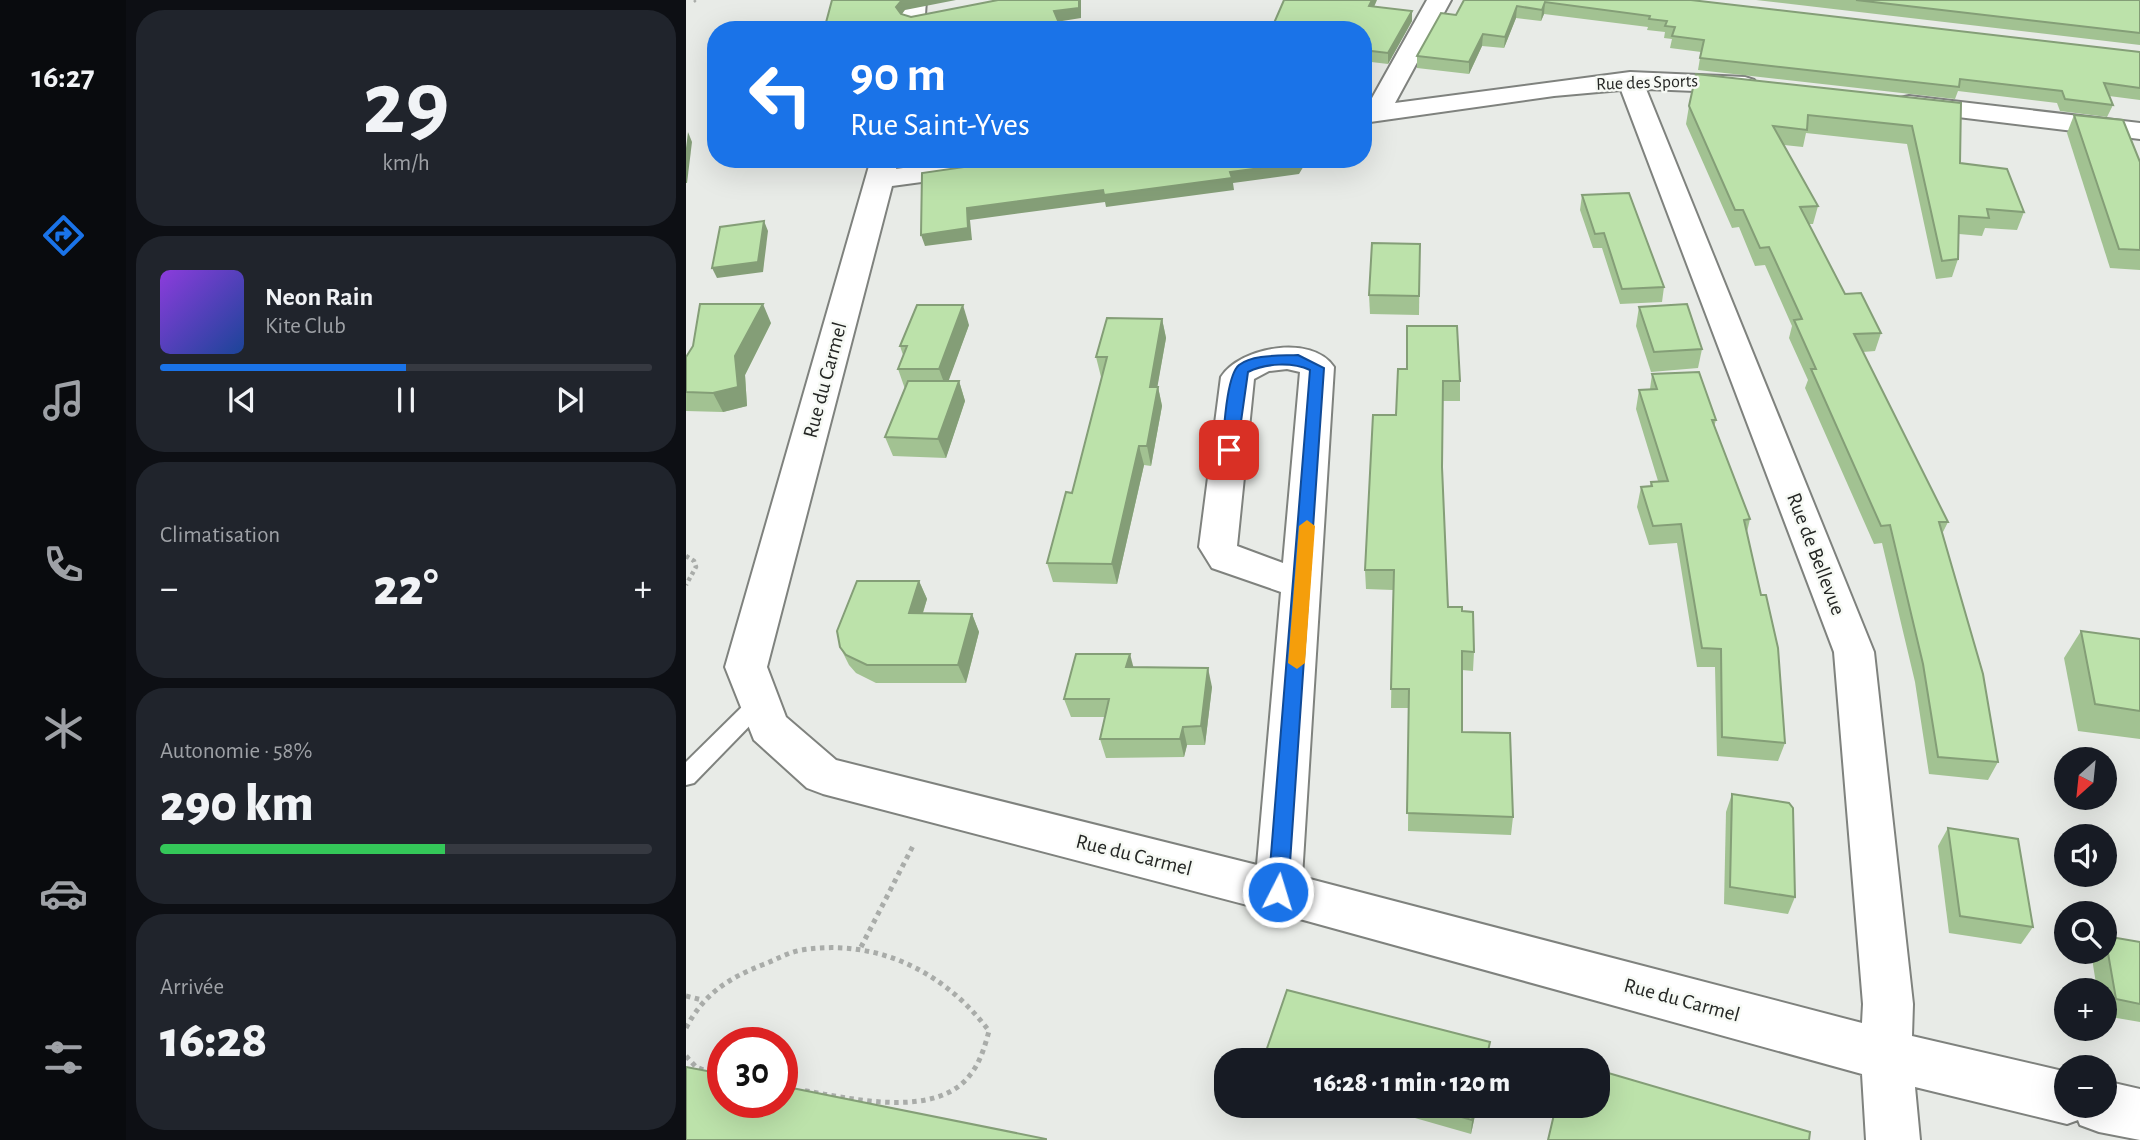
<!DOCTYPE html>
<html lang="fr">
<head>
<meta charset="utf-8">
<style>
  :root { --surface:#171b24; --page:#20242c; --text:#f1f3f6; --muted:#9ea1a6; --line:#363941; --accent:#1a73e8 }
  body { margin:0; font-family:"Alegreya Sans",sans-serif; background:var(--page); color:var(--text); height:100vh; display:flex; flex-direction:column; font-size:26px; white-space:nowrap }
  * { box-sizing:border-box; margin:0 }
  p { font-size:23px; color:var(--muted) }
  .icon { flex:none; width:38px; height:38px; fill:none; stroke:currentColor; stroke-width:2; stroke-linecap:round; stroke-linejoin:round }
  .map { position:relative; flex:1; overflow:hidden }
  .sheet { display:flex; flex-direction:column; gap:10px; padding:10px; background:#0d0f14; width:560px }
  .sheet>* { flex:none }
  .banner { position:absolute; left:21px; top:21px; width:665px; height:147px; border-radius:28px; box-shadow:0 7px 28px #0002; background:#1a73e8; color:#fff; overflow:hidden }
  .needle { width:46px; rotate:207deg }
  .controls { position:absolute; left:1368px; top:747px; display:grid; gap:14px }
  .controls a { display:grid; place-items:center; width:63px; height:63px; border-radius:50%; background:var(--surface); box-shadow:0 7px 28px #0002; font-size:35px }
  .speed { position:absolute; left:21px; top:1027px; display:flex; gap:14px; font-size:35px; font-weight:700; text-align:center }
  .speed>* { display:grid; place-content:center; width:91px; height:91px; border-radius:50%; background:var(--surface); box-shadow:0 7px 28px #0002; line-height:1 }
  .speed .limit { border:10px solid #d22; background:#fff; color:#111 }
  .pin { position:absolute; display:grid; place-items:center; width:60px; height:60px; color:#fff; margin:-30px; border-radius:14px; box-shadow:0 4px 10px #0006 }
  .me { position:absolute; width:77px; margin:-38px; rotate:5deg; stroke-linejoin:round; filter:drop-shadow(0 0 5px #0008) }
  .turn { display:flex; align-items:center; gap:24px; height:147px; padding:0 28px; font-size:32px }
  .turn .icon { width:91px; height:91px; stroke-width:2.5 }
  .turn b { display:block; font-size:49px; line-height:60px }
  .big { font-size:52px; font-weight:800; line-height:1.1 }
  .sheet .widget { flex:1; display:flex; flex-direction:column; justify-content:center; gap:10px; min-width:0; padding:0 24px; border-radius:28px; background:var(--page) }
  .sheet .dial { align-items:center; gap:0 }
  .dial b { font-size:91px; line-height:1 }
  .song { display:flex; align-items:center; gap:21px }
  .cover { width:84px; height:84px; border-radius:10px; background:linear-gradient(135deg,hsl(270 70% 55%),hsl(220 70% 35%)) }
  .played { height:7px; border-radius:4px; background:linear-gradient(90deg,var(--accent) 50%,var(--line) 50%) }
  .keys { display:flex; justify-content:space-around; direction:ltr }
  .heat { display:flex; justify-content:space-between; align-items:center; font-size:38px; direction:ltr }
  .charge { height:10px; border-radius:5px; background:linear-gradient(90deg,#34c759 58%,var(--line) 0) }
  .trip { position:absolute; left:528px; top:1048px; width:396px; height:70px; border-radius:28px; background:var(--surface); box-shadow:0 7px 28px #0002; font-weight:800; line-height:70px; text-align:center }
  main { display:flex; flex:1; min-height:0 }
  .menu { display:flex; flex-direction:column; width:126px; justify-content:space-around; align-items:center; background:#090b0e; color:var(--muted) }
  .menu .icon { width:49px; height:49px }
  .menu .selected { color:var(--accent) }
  .menu b { font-size:32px; color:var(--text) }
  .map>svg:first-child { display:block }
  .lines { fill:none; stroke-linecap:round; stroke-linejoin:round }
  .lane-casing { stroke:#7f827e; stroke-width:4 }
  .street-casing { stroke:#7f827e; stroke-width:4 }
  .path-far2 { stroke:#a9aca9; stroke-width:2.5; stroke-dasharray:2.5 2.5; stroke-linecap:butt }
  .path-far1 { stroke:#a9aca9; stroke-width:4.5; stroke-dasharray:3.5 3.5; stroke-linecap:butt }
  .path { stroke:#a9aca9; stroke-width:5; stroke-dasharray:4.5 4.5; stroke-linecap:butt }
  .lane { fill:#fff; fill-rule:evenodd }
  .street { fill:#fff; fill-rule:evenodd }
  .wall { fill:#a2c292 }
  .shaded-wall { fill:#849e77 }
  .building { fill:#bce2aa; stroke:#849e77; stroke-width:2 }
  .route { fill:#1a73e8; stroke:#114b97; stroke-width:2 }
  .slow { fill:#f59e0b }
  .labels { text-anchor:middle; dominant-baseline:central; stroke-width:5; stroke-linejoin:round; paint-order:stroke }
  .far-street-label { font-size:18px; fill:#242624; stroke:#f6f9f4 }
  .street-label { font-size:21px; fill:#242624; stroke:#f6f9f4 }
</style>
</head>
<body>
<main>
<nav class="menu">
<b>16:27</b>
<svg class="icon selected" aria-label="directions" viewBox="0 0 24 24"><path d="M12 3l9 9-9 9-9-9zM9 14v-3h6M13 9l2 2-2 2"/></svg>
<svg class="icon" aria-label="music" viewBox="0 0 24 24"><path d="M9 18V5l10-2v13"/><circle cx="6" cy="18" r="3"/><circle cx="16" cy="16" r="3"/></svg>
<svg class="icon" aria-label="phone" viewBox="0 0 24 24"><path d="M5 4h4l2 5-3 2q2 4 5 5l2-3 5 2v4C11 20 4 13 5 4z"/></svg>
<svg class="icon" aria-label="climate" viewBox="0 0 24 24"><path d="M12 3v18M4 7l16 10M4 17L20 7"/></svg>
<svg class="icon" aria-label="car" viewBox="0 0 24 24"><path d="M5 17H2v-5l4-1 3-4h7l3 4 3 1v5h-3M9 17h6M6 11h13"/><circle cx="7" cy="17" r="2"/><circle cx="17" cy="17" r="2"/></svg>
<svg class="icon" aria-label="filters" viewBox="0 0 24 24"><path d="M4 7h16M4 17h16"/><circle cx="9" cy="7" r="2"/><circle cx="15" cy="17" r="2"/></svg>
</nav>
<section class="sheet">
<div class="widget dial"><b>29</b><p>km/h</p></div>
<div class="widget">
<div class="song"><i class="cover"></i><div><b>Neon Rain</b><p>Kite Club</p></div></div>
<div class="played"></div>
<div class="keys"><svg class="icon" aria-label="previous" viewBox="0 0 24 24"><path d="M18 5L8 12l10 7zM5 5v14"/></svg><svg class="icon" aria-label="pause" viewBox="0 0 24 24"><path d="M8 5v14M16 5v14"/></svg><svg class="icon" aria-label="next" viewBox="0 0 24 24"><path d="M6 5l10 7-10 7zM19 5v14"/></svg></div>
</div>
<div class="widget"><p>Climatisation</p>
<div class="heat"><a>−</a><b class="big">22°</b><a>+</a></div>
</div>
<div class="widget"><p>Autonomie · 58%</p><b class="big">290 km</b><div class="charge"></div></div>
<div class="widget"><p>Arrivée</p><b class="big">16:28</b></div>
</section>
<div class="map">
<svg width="1454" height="1140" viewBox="0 0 1454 1140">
  <rect width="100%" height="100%" fill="#e8ebe7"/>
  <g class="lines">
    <defs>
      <polygon id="lane" points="73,694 80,697 84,703 80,709 8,783 0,785 0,762 66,697"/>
      <g id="street">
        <polygon points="216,0 240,0 238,30 214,30"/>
        <path d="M741,0H765L709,103L944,72L1059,77L1068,80L1072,85L1068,90L1059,93L960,89L1188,652L1227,1004L1226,1036L1381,1072V1106H1419V1081L1454,1089V1140L1413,1132L1394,1125L1392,1120L1381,1124L1229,1087L1234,1140H1180L1176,1074L592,913L137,794L121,788L68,740L39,667L185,159H213L210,169L281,159H360L356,165L346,167L206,186L81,667L100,717L150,760L571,865L595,592L526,568L513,547L535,377C554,347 626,334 648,367L616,877L1176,1023L1177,1004L1148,652L935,90L868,96L677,123V107H681ZM601,369L614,372L597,563L551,546L568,379L583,371Z"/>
        <polygon points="1223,96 1454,123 1454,139 1214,110 1210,104 1214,98"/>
      </g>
    </defs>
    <use href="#lane" class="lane-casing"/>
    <use href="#street" class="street-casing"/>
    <polyline class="path-far2" points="8,2 10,0"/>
    <polyline class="path-far1" points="0,556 8,561 10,567 0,585"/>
    <g class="path">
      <polyline points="175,947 228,844"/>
      <polyline points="0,996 16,1000"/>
      <path d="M0,1028C18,994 41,979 76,965C90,960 102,952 116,950C191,938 259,972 303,1031C299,1046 294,1063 284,1075C250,1120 162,1098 115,1090"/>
      <polyline points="0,1056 10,1067 25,1073"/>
    </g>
    <use href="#lane" class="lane"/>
    <use href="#street" class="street"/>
  </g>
  <g class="wall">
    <polygon points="691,0 688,6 726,21 702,64 677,61 677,30"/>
    <polygon points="778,0 1005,0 1454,52 1454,100 1423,96 1427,105 1421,117 1374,111 1371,103 1272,91 1269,99 1012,70 1015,52 984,48 986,39 978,38 979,32 961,30 962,27 858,14 855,21 830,18 818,48 796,46 783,74 731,68 731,56 770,15"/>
    <polygon points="1070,0 1454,0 1454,45"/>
    <polygon points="1275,103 1274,163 1338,212 1331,230 1299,228 1296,236 1273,234 1272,259 1266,277 1250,279 1221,144 1120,133 1117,147 1098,145 1132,206 1127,224 1123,224 1159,294 1195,333 1189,351 1177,352 1262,522 1256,534 1312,762 1302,780 1243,774 1229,682 1196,543 1188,544 1119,388 1122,380 1103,338 1106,326 1079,265 1069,266 1053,227 1046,228 1000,124 1003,106"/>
    <polygon points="1388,115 1454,162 1454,270 1424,268 1381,133"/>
    <polygon points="896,195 978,287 976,302 934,304 916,248 907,248 894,210"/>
    <polygon points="734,244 733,315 684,314 683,295"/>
    <polygon points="953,307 1016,349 1012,368 965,372 950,326"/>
    <polygon points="476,319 480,338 471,387 472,387 476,406 465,466 458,465 431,584 367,582 361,563 386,493 416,377 415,377 410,357"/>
    <polygon points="85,323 59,375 61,406 37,412 0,411 0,357"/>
    <polygon points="283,325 262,381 273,381 279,401 260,458 207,456 199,437 219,389 212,369 217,355 214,346"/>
    <polygon points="712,369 774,381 774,401 757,401 756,467 762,607 776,611 788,652 787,671 776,670 776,732 827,817 825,835 722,831 723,708 705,708 707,590 680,589 679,570 710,415"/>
    <polygon points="966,374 1030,420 1028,427 1064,519 1061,532 1099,743 1092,761 1031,756 1029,667 1011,667 991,543 963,545 951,507 955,487 964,486 965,482 972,481 950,409 953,390 964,389"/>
    <polygon points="233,581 241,599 237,613 286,614 293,632 280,683 190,683 170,673 163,665 154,647"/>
    <polygon points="1395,631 1454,639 1454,739 1392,731 1378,658"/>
    <polygon points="448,667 526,687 519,745 501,745 498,757 420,758 414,739 419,717 385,717 378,699"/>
    <polygon points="1046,794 1109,897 1102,914 1038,904 1040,812"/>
    <polygon points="1262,828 1347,927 1335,944 1263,933 1252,846"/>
    <polygon points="1419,936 1454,942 1454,1022 1419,1016 1419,990 1411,990 1405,952 1419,952"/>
    <polygon points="687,1106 791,1106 785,1134"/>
  </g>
  <g class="shaded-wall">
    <polygon points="216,0 270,0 219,10 213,18 210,7"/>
    <polygon points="393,0 395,0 395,18 370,22 368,11"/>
    <polygon points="686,0 691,0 684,16 683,6"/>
    <polygon points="859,2 858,14 855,21 856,10"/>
    <polygon points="831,6 830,18 818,48 819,37"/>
    <polygon points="726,11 726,21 702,64 702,53"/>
    <polygon points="797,34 796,46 783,74 783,62"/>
    <polygon points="2,132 6,142 1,183 0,183 0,148"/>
    <polygon points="239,159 261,159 240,162"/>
    <polygon points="615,159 622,159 613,174 547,183 548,190 420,207 419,202 284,220 286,240 239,246 235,235 281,208 544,172"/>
    <polygon points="78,221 82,231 77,272 31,278 26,268"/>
    <polygon points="77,304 85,323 59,375 61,406 37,412 27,393 49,356"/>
    <polygon points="277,305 283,325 260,388 253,369"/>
    <polygon points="476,319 480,338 468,406 464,387"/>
    <polygon points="273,381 279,401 260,458 252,439"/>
    <polygon points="472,387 476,406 465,466 461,446"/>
    <polygon points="453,446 458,465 431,584 426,564"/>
    <polygon points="233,581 241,599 231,631 223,613"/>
    <polygon points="286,614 293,632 280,683 272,665"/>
    <polygon points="444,654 449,673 440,667"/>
    <polygon points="522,668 526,687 519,745 515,726"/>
    <polygon points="497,727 501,745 498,757 494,739"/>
    <polygon points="789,1106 791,1106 785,1134 786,1120"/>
  </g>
  <g class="building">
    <polygon points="146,0 216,0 210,7 215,14 225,17 312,0 393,0 393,8 368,11 376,30 138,30"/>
    <polygon points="598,0 686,0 683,6 726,11 702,53 677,50 677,30 585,30"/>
    <polygon points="778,0 1005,0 1454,52 1454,88 1418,83 1427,105 1379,99 1376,91 1274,79 1273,87 1014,58 1018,40 986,36 989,27 979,26 981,21 963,19 964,16 859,2 856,10 831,6 819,37 797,34 783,62 731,56 755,13 770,15"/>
    <polygon points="1170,0 1454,0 1454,33"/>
    <polygon points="1010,74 1275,103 1274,163 1321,169 1338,212 1301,209 1303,218 1273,216 1272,259 1256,261 1226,126 1122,115 1121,130 1087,126 1132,206 1114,207 1159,294 1175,293 1195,333 1168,334 1262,522 1253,522 1297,674 1312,762 1252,757 1237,664 1204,525 1195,526 1125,369 1130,369 1108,320 1116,319 1083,247 1074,248 1057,210 1049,210 1003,106"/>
    <polygon points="1388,115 1437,120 1454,162 1454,250 1433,249"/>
    <polygon points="333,159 615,159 612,163 544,172 546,178 418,195 417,190 281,208 282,228 235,235 236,173"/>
    <polygon points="943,193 978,287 936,289 918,233 909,234 896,195"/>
    <polygon points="78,221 72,262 26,268 34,227"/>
    <polygon points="686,243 734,244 733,296 683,295"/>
    <polygon points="14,304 77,304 49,356 52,387 27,393 0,392 0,357 7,346"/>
    <polygon points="1001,304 1016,349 968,352 953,307"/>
    <polygon points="231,305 277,305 253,369 212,369 221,346 214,346"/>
    <polygon points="421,318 476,319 464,387 472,387 461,446 453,446 426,564 361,563 380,492 386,493 421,357 410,357"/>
    <polygon points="721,326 771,326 774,381 757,381 756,467 762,607 776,607 776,611 787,612 788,652 776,651 776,732 824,733 827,817 721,813 723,689 705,689 708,570 679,570 687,415 710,415 712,369 721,369"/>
    <polygon points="1013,372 1030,420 1026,420 1064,519 1058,520 1075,595 1080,595 1092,648 1099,743 1036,737 1035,649 1016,648 995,524 967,526 955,487 966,486 965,482 982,481 953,390 971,389 966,374"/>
    <polygon points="222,381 273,381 252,439 199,437"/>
    <polygon points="171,581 233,581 223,613 286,614 272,665 181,665 160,655 154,647 151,631"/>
    <polygon points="1395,631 1454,639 1454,711 1409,704"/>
    <polygon points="390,654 444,654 440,667 522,668 515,726 497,727 494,739 414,739 423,699 378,699"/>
    <polygon points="1046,794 1103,803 1107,808 1109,897 1044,887"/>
    <polygon points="1262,828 1332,839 1347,927 1274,916"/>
    <polygon points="1419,936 1454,942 1454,1004 1430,999"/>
    <polygon points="601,990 804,1042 800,1060 577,1060"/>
    <polygon points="0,1067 37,1074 37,1102 96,1102 96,1086 360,1139 360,1140 0,1140"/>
    <polygon points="912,1070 1124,1132 1123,1140 862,1140 870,1106 912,1106"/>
    <polygon points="737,1106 789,1106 786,1120"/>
  </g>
  <path class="route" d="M612,355L638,368L602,892L599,898L592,901L585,898L582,892L624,370C606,362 580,363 562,372L551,450L543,455L536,450C538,432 540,376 553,365C567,354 595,356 612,355Z"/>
  <polygon class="slow" points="621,520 629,526 619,663 611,669 602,663 613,526"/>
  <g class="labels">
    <g class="far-street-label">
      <text transform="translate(961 83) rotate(-2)">Rue des Sports</text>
    </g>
    <g class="street-label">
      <text transform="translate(139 380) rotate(-75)">Rue du Carmel</text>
      <text transform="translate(1130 554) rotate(69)">Rue de Bellevue</text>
      <text transform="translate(448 855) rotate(14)">Rue du Carmel</text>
      <text transform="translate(996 1000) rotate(15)">Rue du Carmel</text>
    </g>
  </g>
</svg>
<div class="controls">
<a><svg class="needle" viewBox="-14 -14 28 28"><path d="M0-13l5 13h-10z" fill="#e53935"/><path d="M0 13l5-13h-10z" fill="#9ea1a6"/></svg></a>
<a><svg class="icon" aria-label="sound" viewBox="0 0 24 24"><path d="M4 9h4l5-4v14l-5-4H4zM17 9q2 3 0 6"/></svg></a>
<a><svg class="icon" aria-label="search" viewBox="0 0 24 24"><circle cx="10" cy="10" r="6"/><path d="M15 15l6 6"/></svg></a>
<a>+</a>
<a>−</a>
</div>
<div class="speed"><div class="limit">30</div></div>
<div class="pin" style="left:543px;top:450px;background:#d93025"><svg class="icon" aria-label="arrive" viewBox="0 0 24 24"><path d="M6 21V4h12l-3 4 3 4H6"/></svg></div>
<svg class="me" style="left:592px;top:892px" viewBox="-20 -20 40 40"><circle r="17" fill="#1a73e8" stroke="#fff" stroke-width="3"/><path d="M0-11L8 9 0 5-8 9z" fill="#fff"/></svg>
<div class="trip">16:28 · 1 min · 120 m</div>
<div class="banner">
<div class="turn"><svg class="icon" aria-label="left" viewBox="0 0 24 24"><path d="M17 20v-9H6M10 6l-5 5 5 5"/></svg><div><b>90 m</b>Rue Saint-Yves</div></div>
</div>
</div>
</main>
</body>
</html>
